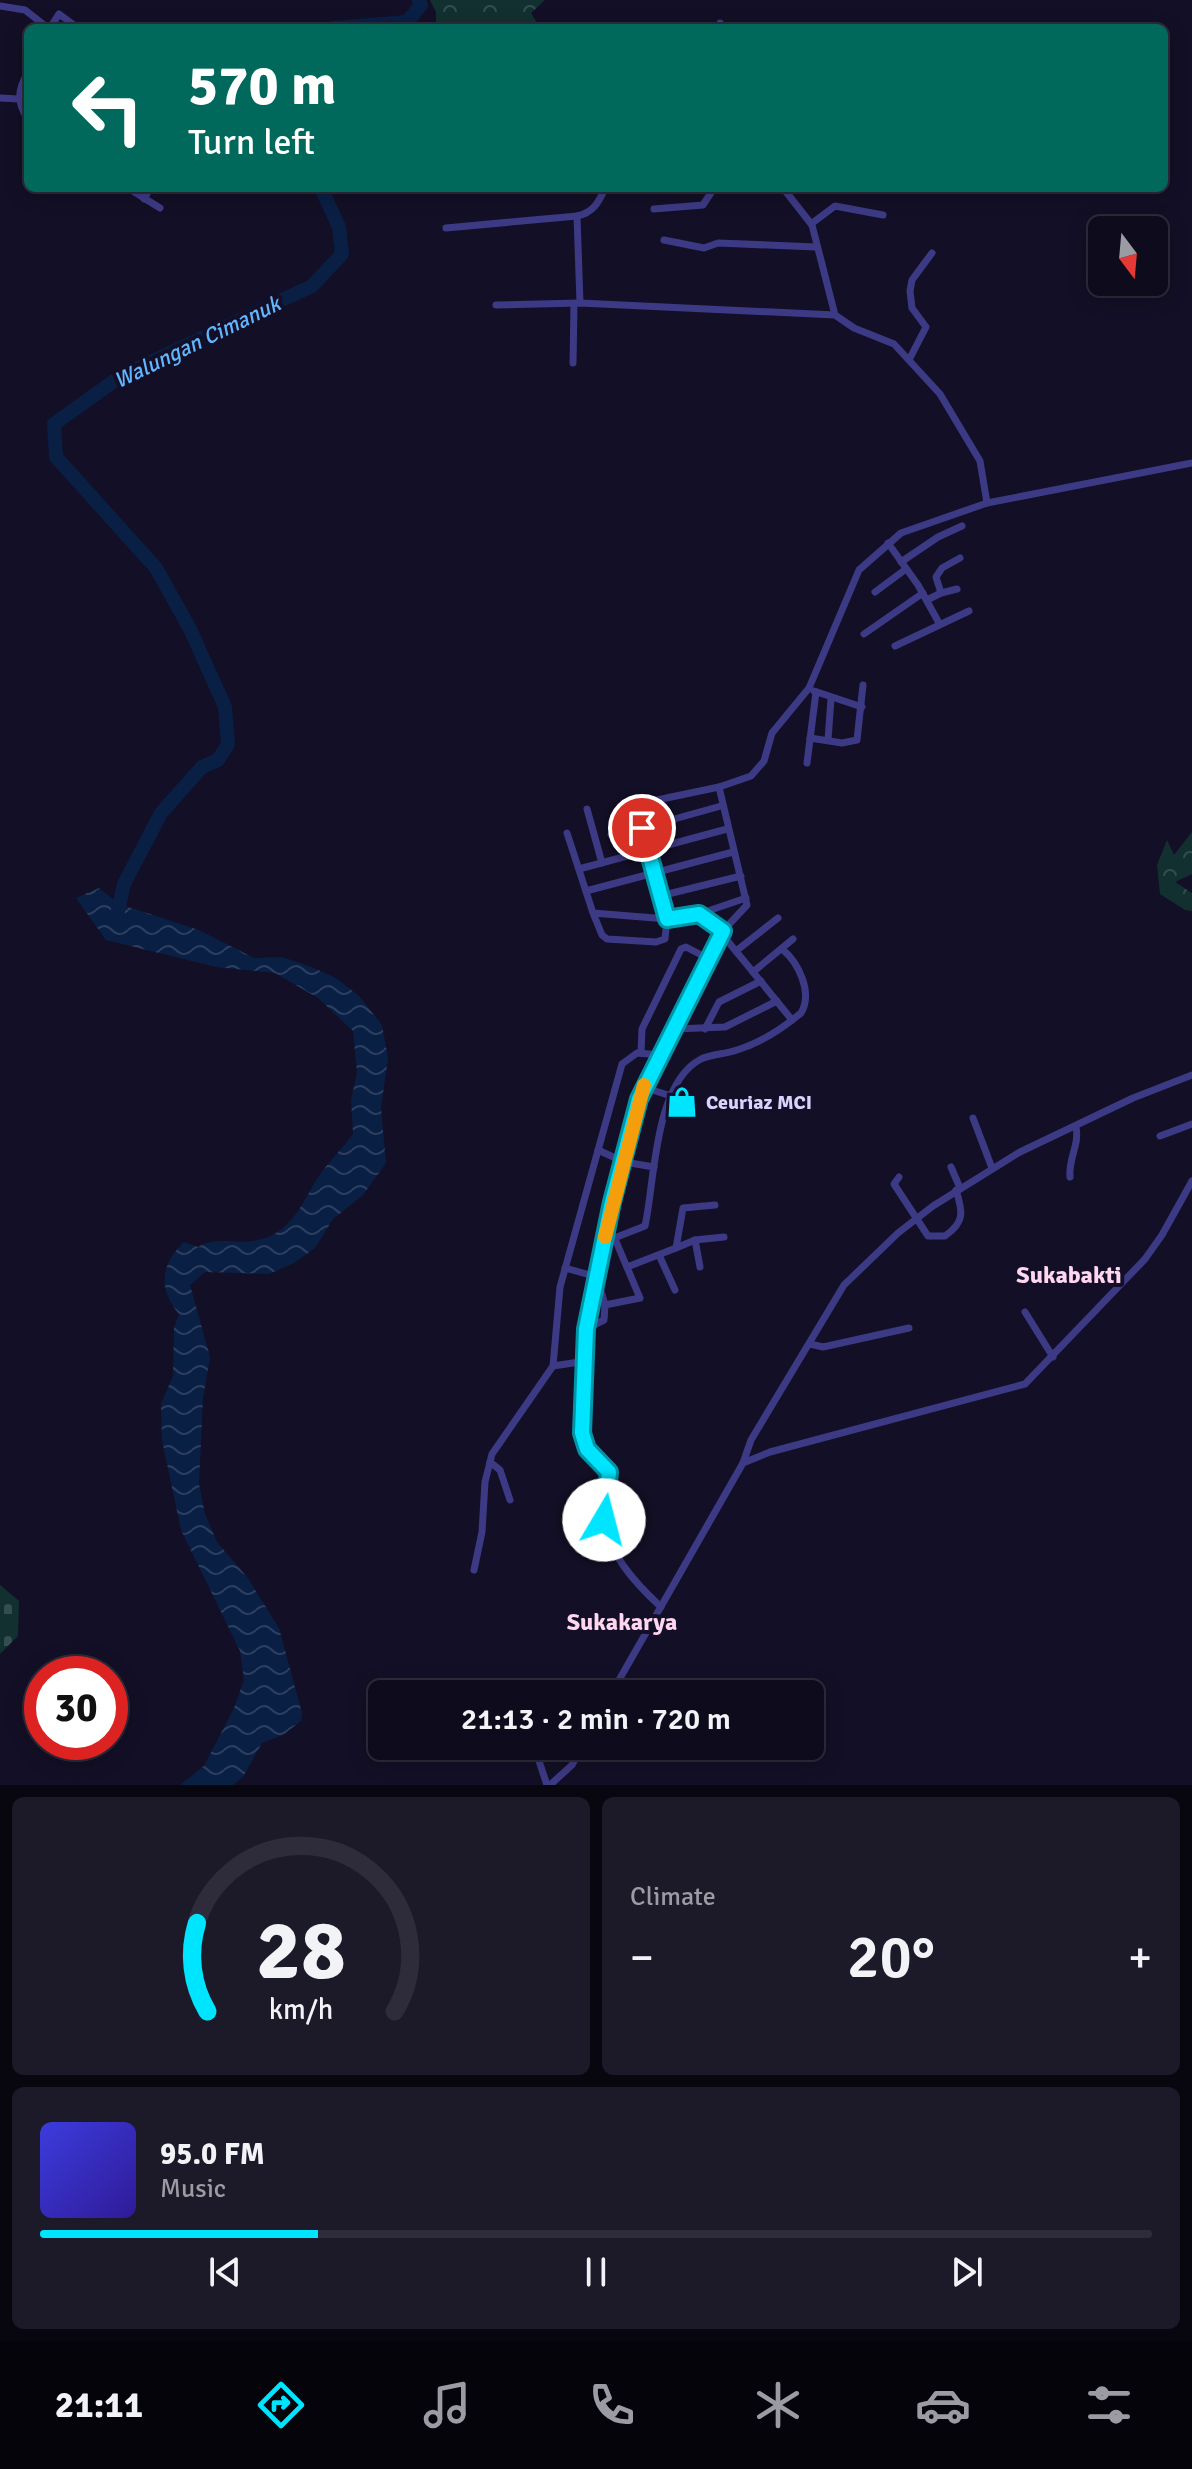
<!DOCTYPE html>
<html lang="en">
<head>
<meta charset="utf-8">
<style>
  :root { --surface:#0e0b1c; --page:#1c1929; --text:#f1f3f6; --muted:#9b9ba3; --line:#2e2b3b; --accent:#00e5ff }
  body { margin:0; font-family:Signika,sans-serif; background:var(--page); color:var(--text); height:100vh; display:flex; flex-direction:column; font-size:30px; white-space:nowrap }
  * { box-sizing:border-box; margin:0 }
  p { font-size:26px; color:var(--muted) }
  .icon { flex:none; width:44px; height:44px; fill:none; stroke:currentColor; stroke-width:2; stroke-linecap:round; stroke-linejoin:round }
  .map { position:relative; height:1785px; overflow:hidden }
  .sheet { display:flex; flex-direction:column; gap:12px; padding:12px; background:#08060f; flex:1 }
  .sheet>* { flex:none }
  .banner { position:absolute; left:24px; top:24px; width:1144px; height:168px; border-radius:12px; box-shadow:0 4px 20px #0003,0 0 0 2px var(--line); background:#00695c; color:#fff; overflow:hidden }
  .needle { width:52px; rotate:164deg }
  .tools { position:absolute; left:1088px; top:216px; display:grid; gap:16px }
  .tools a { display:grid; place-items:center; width:80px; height:80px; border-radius:12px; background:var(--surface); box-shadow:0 4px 20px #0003,0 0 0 2px var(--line); font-size:40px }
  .speed { position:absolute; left:24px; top:1656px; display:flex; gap:16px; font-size:40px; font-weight:700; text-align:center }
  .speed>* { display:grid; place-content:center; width:104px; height:104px; border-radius:50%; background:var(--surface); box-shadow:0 4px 20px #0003,0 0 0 2px var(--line); line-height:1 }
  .speed .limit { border:12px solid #d22; background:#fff; color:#111 }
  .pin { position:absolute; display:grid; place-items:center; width:68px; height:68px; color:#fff; margin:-34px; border:4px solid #fff; border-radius:50%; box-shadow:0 2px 8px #0007 }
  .me { position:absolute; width:88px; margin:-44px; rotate:8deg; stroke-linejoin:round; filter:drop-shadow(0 0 6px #0008) }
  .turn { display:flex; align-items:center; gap:28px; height:168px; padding:0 32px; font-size:36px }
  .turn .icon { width:104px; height:104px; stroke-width:2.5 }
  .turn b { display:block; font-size:56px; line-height:68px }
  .big { font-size:60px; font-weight:600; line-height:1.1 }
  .sheet .tile { flex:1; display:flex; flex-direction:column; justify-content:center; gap:12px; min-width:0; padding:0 28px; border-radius:12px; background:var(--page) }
  .sheet .dial { align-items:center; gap:0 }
  .dial svg { height:208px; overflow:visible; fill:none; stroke:var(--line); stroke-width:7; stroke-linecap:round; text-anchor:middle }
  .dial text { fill:var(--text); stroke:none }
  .song { display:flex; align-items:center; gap:24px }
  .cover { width:96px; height:96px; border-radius:12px; background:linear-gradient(135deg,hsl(240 70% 55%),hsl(250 70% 35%)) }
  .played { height:8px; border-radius:4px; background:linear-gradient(90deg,var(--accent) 25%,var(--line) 25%) }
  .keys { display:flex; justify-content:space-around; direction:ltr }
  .heat { display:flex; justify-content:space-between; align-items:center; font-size:44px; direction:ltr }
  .sheet .tiles { flex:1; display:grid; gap:12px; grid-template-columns:1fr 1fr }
  .tile:last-child { grid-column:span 2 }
  .trip { position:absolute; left:368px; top:1680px; width:456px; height:80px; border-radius:12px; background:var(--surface); box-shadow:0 4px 20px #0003,0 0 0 2px var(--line); font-weight:600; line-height:80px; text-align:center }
  .tab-bar { display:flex; height:128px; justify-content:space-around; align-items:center; background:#06040b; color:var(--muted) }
  .tab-bar .icon { width:56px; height:56px }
  .tab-bar .on { color:var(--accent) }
  .tab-bar b { font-size:36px; color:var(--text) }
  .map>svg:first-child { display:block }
  .forest { fill:url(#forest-crowns) }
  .cemetery { fill:url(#cemetery-stones) }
  .water { fill:url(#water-waves) }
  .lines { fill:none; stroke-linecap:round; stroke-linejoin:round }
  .river { stroke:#0a1f44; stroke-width:14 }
  .minor { stroke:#3d3a85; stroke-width:7 }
  .route-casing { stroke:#0095a6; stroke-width:20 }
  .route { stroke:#00e5ff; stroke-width:14 }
  .slow { stroke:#f59e0b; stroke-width:14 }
  .labels { text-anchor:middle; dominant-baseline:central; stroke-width:8; stroke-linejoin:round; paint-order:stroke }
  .poi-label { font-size:20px; font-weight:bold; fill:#d9d4ff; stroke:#130f26; text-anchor:start }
  .water-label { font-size:22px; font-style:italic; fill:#62b6ff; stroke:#130f26 }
  .quarter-label { font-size:24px; font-weight:bold; fill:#ffd6f0; stroke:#130f26 }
</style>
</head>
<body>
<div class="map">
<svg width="1192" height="1785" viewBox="0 0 1192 1785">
  <defs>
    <pattern id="forest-crowns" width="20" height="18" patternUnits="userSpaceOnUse" patternTransform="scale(2)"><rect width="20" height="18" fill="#12302f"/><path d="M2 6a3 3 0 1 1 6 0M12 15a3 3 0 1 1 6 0" fill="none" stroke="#344d4e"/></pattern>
    <pattern id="cemetery-stones" width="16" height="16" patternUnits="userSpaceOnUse" patternTransform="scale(2)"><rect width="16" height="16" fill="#12302f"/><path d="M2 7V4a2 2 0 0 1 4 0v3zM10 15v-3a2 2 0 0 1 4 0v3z" fill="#344d4e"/></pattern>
    <pattern id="water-waves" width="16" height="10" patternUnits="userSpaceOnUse" patternTransform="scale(2)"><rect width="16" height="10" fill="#0a1f44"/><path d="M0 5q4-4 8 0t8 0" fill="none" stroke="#2d3f60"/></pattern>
  </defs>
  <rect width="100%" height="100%" fill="#130f26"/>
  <g class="forest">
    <polygon points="430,0 545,0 531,13 540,28 436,28 436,12"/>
    <polygon points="1192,832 1192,874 1175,882 1192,893 1192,911 1185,910 1160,894 1157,865 1167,840 1174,855"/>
  </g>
  <polygon class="cemetery" points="0,1585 19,1601 18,1636 0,1654"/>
  <path class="water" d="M99,888L119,904L199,930L254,958L282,957L309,966L336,978L359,996L382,1025L388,1058L381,1108L386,1163L363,1195L333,1219L315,1248L294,1263L269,1274L205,1272L190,1285L210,1357L203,1398L199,1484L205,1514L217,1542L247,1577L279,1628L302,1713L301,1721L283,1735L262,1743L243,1777L233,1785H180L204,1766L234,1708L244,1680L240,1651L181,1530L162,1440L161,1404L173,1376L174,1328L179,1314C158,1289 160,1265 184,1242L198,1247C216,1236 234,1244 253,1241C294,1235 302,1200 321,1173C331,1159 343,1148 353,1134L351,1100L357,1073L353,1031L318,998L275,973L216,967L106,940L76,898Z"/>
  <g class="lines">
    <g class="river">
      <polyline points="332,28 407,22 421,5 419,0"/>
      <polyline points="121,920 117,915 124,884 161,813 202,767 218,760 228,744 225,707 190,629 156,568 56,457 54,424 121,376 312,286 342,254 339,227 321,188"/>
    </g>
    <g class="minor">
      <polyline points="0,6 25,10 48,28"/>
      <polyline points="50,28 59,14 78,28"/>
      <polyline points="718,28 720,23"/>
      <path d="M28,72C18,89 16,102 28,119"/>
      <polyline points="0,98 19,99"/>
      <polyline points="128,188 160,208"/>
      <polyline points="783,188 812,225 835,315 854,328 894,344 940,394 980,461 987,503"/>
      <polyline points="144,199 150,188"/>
      <polyline points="654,209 703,205 714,188"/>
      <polyline points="811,224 835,206 883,215"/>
      <polyline points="446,228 577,216"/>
      <polyline points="664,240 704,248 718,243 816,247"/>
      <path d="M580,303L577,216C593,213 599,202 605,188"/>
      <polyline points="496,305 580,303 835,315"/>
      <polyline points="910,358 926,327 912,308 910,291 912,280 932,253"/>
      <polyline points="573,363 574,304"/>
      <polyline points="888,543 918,585 939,623"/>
      <polyline points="901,562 938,537 962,526"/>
      <polyline points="875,592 906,569"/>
      <polyline points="941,593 957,589"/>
      <polyline points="927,600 941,593 936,577 942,568 960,558"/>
      <polyline points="864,634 923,593"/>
      <polyline points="895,646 969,611"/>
      <polyline points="814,691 862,707"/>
      <polyline points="810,738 842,743 857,740 863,685"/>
      <polyline points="828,740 831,699"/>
      <polyline points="807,763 816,692"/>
      <polyline points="719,787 638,804 667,919 699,914 746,898"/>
      <polyline points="587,809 602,863"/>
      <polyline points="642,828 721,806"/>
      <polyline points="567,833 593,913 667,919 665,939 656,942 607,939 602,935 593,913"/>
      <polyline points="611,835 641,825"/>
      <polyline points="579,869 727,829"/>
      <polyline points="586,891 733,852"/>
      <polyline points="660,896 741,876"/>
      <polyline points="699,914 723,931"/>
      <polyline points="721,933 753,972 793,939"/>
      <polyline points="736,951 778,918"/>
      <polyline points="753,972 792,1020"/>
      <polyline points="674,1029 725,1027 777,1001"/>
      <polyline points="705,1029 719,1002 761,981"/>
      <polyline points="641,1053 642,1029 681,949 686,947 709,959"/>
      <polyline points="643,1087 671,1096"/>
      <polyline points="973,1118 992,1168"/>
      <polyline points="1160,1136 1192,1124"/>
      <polyline points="598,1150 624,1162 654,1167"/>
      <polyline points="951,1167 960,1188"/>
      <path d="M899,1177L894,1184L928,1236H945C965,1222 963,1212 956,1190"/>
      <path d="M1070,1177C1068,1159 1080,1144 1076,1127"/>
      <polyline points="695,1240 700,1267"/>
      <path d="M604,1242L645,1226C655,1181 654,1083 701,1059C712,1054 726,1054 737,1050C760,1043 783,1028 801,1013C813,993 799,963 782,949"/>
      <polyline points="676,1248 695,1240 724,1237"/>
      <polyline points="659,1255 675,1290"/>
      <polyline points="627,1267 676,1248 683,1208 715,1205"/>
      <polyline points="565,1268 597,1277 605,1305 604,1320 586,1329"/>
      <polyline points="605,1305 640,1298 615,1239"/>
      <polyline points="1025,1312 1053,1357"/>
      <polyline points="810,1344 823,1347 909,1328"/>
      <polyline points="553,1366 586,1361"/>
      <polyline points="490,1462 500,1470 510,1500"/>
      <polyline points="743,1463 751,1440 844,1285 898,1233 933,1206 1020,1152 1133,1098 1192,1075"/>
      <polyline points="474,1570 482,1532 485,1482 492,1454 553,1366 560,1287 622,1064 637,1053 661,1055"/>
      <path d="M661,1607C635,1583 607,1553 604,1516C603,1500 611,1487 609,1472L587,1449L582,1433L586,1329L612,1202L643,1087L721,933L747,905L719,787L751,776L764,761L772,733L809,688L859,570L901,533L987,503L1192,463"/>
      <polyline points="611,1694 743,1463 770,1452 1025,1384 1145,1259 1162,1235 1192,1181"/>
      <polyline points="534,1746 547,1785"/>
      <polyline points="550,1785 572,1765 582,1746"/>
    </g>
  </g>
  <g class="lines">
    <defs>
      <polyline id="route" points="604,1520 609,1472 587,1449 582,1433 586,1329 612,1202 639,1099 723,931 699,914 667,919 642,828"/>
    </defs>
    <use href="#route" class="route-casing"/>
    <use href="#route" class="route"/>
    <polyline class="slow" points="605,1237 644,1085"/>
  </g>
  <defs>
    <symbol id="shop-bare" viewBox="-9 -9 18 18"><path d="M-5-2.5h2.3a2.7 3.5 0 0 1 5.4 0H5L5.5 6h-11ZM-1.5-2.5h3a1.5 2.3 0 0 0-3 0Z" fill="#00e5ff" stroke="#130f26" stroke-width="2.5" paint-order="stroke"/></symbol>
  </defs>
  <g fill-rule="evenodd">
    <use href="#shop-bare" x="660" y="1080" width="44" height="44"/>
  </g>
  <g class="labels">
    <g class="poi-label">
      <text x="706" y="1102">Ceuriaz MCI</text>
    </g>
    <g class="water-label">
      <text transform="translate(197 342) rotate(-26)">Walungan Cimanuk</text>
    </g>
    <g class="quarter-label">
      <text x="1069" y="1275">Sukabakti</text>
      <text x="622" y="1622">Sukakarya</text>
    </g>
  </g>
</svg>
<div class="tools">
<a><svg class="needle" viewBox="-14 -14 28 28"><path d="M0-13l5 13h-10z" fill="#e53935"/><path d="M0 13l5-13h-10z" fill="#9b9ba3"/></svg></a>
</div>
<div class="speed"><div class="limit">30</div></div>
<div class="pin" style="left:642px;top:828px;background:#d93025"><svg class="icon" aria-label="arrive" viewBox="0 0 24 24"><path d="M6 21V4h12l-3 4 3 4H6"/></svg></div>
<svg class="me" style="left:604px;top:1520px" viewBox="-20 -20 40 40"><circle r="19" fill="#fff"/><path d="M0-13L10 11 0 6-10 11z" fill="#00e5ff"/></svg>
<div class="trip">21:13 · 2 min · 720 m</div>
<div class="banner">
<div class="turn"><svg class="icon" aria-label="left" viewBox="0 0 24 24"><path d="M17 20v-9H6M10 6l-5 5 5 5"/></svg><div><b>570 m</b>Turn left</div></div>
</div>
</div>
<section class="sheet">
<div class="tiles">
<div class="tile dial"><svg viewBox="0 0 100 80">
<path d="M14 69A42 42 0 1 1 86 69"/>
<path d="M14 69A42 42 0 0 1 10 35" stroke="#00e5ff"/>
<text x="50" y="56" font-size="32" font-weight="700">28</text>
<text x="50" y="72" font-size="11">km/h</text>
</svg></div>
<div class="tile"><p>Climate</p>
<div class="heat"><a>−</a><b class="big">20°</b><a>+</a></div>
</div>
<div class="tile">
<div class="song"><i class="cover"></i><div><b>95.0 FM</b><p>Music</p></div></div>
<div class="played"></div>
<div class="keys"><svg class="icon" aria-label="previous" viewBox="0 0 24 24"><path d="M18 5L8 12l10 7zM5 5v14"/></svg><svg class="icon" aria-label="pause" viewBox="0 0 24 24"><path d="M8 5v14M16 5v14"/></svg><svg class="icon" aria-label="next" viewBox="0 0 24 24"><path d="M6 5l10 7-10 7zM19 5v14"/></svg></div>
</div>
</div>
</section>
<nav class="tab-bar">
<b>21:11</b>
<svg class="icon on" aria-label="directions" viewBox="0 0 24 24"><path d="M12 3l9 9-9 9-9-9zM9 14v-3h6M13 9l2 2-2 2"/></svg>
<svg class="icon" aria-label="music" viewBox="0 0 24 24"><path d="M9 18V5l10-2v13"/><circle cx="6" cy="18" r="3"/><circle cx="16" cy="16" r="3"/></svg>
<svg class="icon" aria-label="phone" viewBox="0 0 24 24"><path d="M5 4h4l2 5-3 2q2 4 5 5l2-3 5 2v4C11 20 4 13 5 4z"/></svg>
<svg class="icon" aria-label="climate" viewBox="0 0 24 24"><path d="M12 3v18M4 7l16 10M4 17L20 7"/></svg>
<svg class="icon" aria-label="car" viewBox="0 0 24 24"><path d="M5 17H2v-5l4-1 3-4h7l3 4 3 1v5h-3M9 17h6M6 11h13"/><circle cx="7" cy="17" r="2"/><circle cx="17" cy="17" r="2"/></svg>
<svg class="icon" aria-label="filters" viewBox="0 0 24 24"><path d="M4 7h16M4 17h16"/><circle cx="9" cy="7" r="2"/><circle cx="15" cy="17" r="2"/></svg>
</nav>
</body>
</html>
